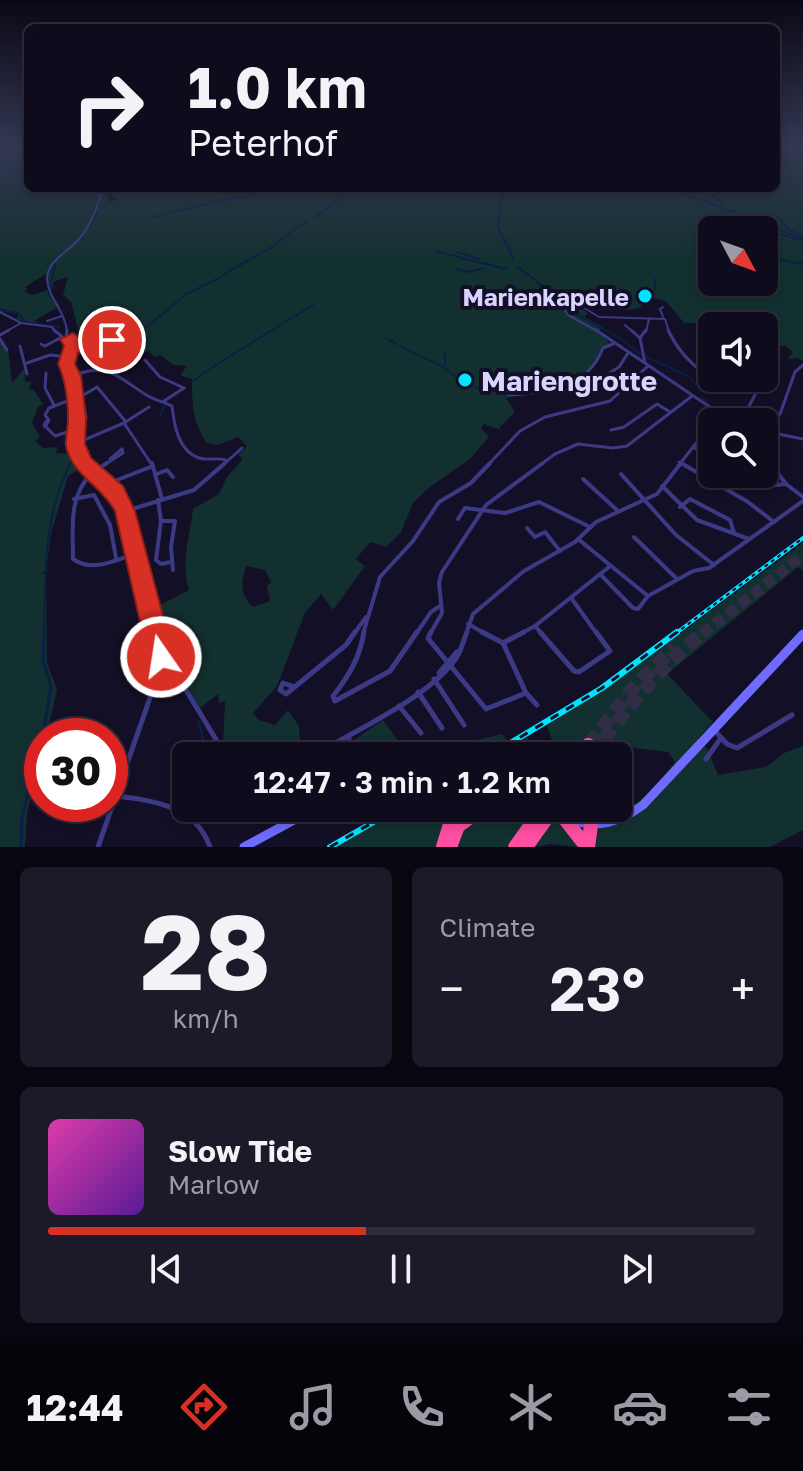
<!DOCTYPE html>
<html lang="en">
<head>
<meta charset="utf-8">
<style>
  :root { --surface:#0e0b1c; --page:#1c1929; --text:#f1f3f6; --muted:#9b9ba3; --line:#2e2b3b; --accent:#d93025 }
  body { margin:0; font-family:"Golos Text",sans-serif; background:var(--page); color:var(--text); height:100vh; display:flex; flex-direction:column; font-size:30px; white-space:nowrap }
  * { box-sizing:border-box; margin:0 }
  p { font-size:26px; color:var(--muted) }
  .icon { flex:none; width:44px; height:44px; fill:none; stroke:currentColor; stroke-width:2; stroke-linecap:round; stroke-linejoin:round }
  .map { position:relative; height:847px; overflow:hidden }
  .panel { display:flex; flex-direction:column; gap:20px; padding:20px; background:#08060f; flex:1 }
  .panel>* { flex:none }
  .top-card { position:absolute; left:24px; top:24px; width:756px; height:168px; border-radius:12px; box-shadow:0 4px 12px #0003,0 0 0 2px var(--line); background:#0e0b1c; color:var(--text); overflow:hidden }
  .needle { width:52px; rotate:131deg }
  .tools { position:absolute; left:698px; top:216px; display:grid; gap:16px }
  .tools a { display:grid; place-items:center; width:80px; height:80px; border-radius:12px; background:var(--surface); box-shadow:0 4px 12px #0003,0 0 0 2px var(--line); font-size:40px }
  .speed { position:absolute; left:24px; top:718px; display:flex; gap:16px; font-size:40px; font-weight:700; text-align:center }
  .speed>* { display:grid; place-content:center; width:104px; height:104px; border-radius:50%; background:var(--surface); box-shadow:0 4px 12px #0003,0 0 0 2px var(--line); line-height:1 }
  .speed .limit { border:12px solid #d22; background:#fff; color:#111 }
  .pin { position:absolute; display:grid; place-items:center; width:68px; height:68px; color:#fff; margin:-34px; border:4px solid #fff; border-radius:50%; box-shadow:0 2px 8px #0007 }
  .me { position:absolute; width:88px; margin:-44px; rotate:347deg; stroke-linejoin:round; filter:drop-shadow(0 0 6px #0008) }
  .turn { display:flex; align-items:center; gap:28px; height:168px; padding:0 32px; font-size:36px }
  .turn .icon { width:104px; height:104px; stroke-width:2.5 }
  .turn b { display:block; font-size:56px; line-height:68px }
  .big { font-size:60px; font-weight:600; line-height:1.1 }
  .panel .widget { flex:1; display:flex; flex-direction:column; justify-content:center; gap:12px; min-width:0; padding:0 28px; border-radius:12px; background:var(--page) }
  .panel .dial { align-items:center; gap:0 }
  .dial b { font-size:104px; line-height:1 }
  .song { display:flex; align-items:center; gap:24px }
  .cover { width:96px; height:96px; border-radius:12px; background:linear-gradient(135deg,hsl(320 70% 55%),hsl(270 70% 35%)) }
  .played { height:8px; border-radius:4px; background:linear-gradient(90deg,var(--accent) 45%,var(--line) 45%) }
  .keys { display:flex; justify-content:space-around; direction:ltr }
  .heat { display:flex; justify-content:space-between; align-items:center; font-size:44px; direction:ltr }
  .panel .tiles { flex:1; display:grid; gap:20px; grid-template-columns:1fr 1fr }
  .widget:last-child { grid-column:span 2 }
  .trip { position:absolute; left:172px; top:742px; width:460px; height:80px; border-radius:12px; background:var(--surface); box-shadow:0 4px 12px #0003,0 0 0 2px var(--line); font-weight:600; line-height:80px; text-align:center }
  .dock { display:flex; height:128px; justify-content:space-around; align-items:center; background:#06040b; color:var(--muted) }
  .dock .icon { width:56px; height:56px }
  .dock .current { color:var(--accent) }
  .dock b { font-size:36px; color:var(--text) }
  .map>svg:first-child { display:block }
  .green { fill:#12302f; fill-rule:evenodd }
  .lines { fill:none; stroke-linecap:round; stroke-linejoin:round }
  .stream-far1 { stroke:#0a1f44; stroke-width:2 }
  .stream { stroke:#0a1f44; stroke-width:3 }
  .highway-tunnel-far1 { stroke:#312d47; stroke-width:11; stroke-dasharray:11 5; stroke-linecap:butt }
  .highway-tunnel { stroke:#312d47; stroke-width:14; stroke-dasharray:14 7; stroke-linecap:butt }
  .street-far3 { stroke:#3d3a85; stroke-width:2 }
  .street-far2 { stroke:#3d3a85; stroke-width:3 }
  .street-far1 { stroke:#3d3a85; stroke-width:4 }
  .street { stroke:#3d3a85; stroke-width:5 }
  .secondary { stroke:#6f6bff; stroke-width:9 }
  .highway { stroke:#ff4fa3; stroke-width:14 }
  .rail-far1-casing { stroke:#00e5ff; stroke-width:4 }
  .rail-casing { stroke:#00e5ff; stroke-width:6 }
  .rail-far1 { stroke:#130f26; stroke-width:2; stroke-dasharray:4; stroke-linecap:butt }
  .rail { stroke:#130f26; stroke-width:3; stroke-dasharray:9; stroke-linecap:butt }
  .secondary-bridge { stroke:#6f6bff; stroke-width:9 }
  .route { fill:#d93025; stroke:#8d1f18; stroke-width:2 }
  .poi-dot { fill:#00e5ff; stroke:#130f26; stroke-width:3 }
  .labels { text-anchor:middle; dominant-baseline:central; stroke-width:8; stroke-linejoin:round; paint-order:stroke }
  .far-poi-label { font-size:24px; font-weight:bold; fill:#d9d4ff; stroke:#130f26; text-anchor:end }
  .poi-label { font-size:28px; font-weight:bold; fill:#d9d4ff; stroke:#130f26; text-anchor:start }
</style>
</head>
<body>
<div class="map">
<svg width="803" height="847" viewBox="0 0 803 847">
  <rect width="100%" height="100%" fill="#130f26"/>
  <g class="green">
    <path d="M0,144H28V188H107L106,194L110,202L118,199L111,195L110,188H776V144H803V361L798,358L788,359L793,352L785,346H775L774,354L781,359L759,394L741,378H764V326H712V342L699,323H684L666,301L653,298C631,320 609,306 584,302L577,306L588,313L585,317L604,327L598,331L610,343L603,347C591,392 543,389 506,398L515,412L499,428L503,431L484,424L481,428L489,437L469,460L431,486L413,503L401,532L386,547L370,542L356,559L365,566L333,610L321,594L305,613L277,686L253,713L259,720L275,725L288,710L299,726L300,742L281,756H229L223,742L225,701L219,703L218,694L200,708L163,645L153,609L189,590C180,562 190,537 193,509L219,494L227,477L243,459L238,455L247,446L238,437L217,445L207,443C192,422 192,405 192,379L180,375L187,366L174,365L160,355L154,357L149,351L138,354L134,344H130L136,338H130L146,326L130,331L128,328C116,331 102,338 92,343L93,347L82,349L77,340L80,336L71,302L63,295L68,277L53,282L54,287L50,290L47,277L53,264L46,274L25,287L27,289L25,292L32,295L48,290L60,306L34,321L46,325L17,320L18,314L0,311ZM712,230H764V282H712ZM246,566L265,570L271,582L267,586L270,601L253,607C239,593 241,585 246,566Z"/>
    <polygon points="0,342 8,350 12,383 25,368 25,382 32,381 29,389 34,390 43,404 38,407 32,423 40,437 35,441 43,448 58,447 55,453 69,454 74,446 83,467 68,476 51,533 46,571 41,574 46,574 47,662 57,690 46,736 42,736 42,752 27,814 25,847 0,847"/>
    <path d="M803,543V570L798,567L667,674L713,722L698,738L708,750L718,775L766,767L784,753L803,746V830L770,847H590L594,822L568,813L562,808H579L577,813L611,816L613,810L620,814L649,794L675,762L668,752L620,746L613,756H595L602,747L596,742C579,765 521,756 494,756L510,746L514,750L550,743L552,740L547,725L622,676Z"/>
    <polygon points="152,627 155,641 140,651 145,664 159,655 157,668 136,677 120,651"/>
    <polygon points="383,720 409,756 355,756 354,740"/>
    <polygon points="502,734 509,742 485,756 411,756"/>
    <polygon points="401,808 467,808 441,847 334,847"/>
    <polygon points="489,808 536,808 506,847 453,847 454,839"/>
    <polygon points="553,819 570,828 580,847 550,844 534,847"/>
  </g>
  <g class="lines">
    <g class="stream-far1">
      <polyline points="667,188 700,199"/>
      <polyline points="705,188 715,197"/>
      <polyline points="99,198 101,188"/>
      <polyline points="236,198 271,191"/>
      <polyline points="716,198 721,202"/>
      <polyline points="703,200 713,204"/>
      <polyline points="337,201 347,192"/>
      <polyline points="500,204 504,190"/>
      <polyline points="714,204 755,220"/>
      <polyline points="500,205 500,209"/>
      <polyline points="500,211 498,227 513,258"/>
      <polyline points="720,211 731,212"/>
      <polyline points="172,212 234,198"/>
      <polyline points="779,217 788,229 803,236"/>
      <polyline points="152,218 169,213"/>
      <polyline points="313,219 336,202"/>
      <polyline points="758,221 803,239"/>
      <polyline points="90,226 98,211"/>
      <polyline points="764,232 773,233"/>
      <polyline points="775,233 801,240"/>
      <polyline points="275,244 308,220"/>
      <polyline points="438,252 506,269"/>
      <polyline points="457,252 479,259"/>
      <polyline points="764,257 803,264"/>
      <polyline points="518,267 552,293"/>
      <polyline points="457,269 468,272 484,268"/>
      <polyline points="231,270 274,246"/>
      <polyline points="224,275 229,271"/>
      <polyline points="655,279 655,289"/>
      <polyline points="51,282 55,265 52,264"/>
      <polyline points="51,284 52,289 48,293 54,301"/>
      <polyline points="557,296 573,312 620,338 640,354 690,377"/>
      <polyline points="0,309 18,313 25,322 59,327"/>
      <polyline points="285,322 313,305"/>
      <polyline points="386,338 397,344"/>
      <polyline points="73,340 77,349 69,358 69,365 75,373"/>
      <polyline points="123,340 148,326 185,295 221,277"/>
      <path d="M400,346C424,360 441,361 460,381"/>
      <polyline points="103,350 111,344"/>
      <polyline points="445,351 445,365"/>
      <polyline points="211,368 282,324"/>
      <polyline points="691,378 701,393"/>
      <polyline points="192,382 209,369"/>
      <polyline points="466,384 472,387"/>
      <polyline points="475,387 487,390"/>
      <polyline points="701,396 708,404"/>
      <polyline points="723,414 732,418"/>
      <polyline points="160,416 165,404"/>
      <path d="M44,634C45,591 44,546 55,504C60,483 73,460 79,441C84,421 82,399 81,379L78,375"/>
    </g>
    <g class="stream">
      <polyline points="165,647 170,655"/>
      <polyline points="199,722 203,739"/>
      <polyline points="43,736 51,686 43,661 44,632"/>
      <polyline points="205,747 208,756"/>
      <polyline points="21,847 22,818 42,739"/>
    </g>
    <polyline class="highway-tunnel-far1" points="702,634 803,555"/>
    <g class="highway-tunnel">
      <polyline points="588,745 633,688 674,648"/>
      <path d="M591,756C626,710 659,667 704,632"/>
    </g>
    <g class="street-far3">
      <polyline points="663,307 660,309 663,317"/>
      <polyline points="0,312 21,323 52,327 55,332"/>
      <polyline points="47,321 62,316"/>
      <polyline points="625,325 633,332"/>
      <polyline points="5,332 21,323"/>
      <path d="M67,332C66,312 48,298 47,279C47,261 68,252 78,240C92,225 97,206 103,188"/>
      <polyline points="599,332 568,315 554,293 560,293 599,317 665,319 669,332"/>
      <polyline points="646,332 649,319"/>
    </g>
    <g class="street-far2">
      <polyline points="54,330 71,344 66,364 76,399 76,448 84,465"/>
      <polyline points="596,330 732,422"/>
      <polyline points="631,330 640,338"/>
      <path d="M668,330C685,366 717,387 756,393L747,410L731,421"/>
      <polyline points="0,335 9,330"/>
      <polyline points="66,338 67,330"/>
      <polyline points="0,339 7,350"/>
      <polyline points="69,339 73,338 84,350 125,338"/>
      <polyline points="41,344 45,346 62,337"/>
      <polyline points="20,346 27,374"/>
      <polyline points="145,360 160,377 184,388"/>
      <polyline points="27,363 50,355 68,357"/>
      <polyline points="645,363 640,338 646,330"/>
      <polyline points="46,373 45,388 54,405"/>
      <path d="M72,376C110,361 118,378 148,396C155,400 164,402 172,406C174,424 178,451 199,458C207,461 217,457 226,460"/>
      <polyline points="597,381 619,367 628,353"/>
      <path d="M509,395C549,393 587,389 603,348L613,344"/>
      <polyline points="164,401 184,388"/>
      <polyline points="47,420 44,425 55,436 76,429"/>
      <polyline points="124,423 152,465"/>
      <polyline points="764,424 780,414 795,372 803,365"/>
      <polyline points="45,427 49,420 45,415 49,408 75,398"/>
      <polyline points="611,430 624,427 657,404 670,412"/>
      <polyline points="764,431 803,439"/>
      <polyline points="84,440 124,423 149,407"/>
      <polyline points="693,447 712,458"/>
      <polyline points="764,455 772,465"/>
      <polyline points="110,459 122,449"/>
      <polyline points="679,462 684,465"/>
      <polyline points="90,465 81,451 86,418 82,396 97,387 126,422"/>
      <polyline points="104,465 123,453 122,449"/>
      <polyline points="223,465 242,448"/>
      <polyline points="488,465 520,431 545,417 610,401 648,366"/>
      <polyline points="540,465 555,454 578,444 613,448 627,446 692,396"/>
      <polyline points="679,465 697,442 712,435"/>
    </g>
    <g class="street-far1">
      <polyline points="83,463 114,494 125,511 156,634"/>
      <polyline points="88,463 95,471 113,480 128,510"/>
      <polyline points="152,463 162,499"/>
      <polyline points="681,463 748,502 774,522"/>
      <polyline points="770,463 786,484 803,497"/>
      <polyline points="96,470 107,463"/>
      <path d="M92,473C68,496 73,528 73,559C93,573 116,560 137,553"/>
      <polyline points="157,474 167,470 173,477"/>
      <polyline points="621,474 676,535 714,565"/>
      <polyline points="742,474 766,486 786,484"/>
      <polyline points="583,479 617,510"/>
      <polyline points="107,484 153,466"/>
      <polyline points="662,486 697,520 749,539"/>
      <polyline points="74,499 94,495 110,525 116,558"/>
      <polyline points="158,500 161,521 156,560 161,564 171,562"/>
      <polyline points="680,507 690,499 730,520 734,533"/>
      <polyline points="129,510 194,490 225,463"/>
      <polyline points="458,519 465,508 505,513 539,502 588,526"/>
      <polyline points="162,521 175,521 171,547 173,570"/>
      <polyline points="527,528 535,537 545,532 560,551"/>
      <polyline points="634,537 677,579"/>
      <polyline points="578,539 648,596 693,571 709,568 803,501"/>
      <polyline points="601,575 633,608 638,609 648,596"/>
      <polyline points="572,599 597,634"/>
      <polyline points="468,624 486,634"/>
      <polyline points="535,626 542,634"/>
      <polyline points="354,634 366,617"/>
      <polyline points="363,634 380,577 413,541 439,502 471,483 490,463"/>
      <polyline points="416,634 431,612 440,606"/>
      <polyline points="430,634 442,613 439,582 442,572 486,505 543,463"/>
      <polyline points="466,634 473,614 524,571 575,542 596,522 657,494 681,463"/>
      <polyline points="520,634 535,626 609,567"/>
    </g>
    <g class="street">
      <path d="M364,632C360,657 349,676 333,696L335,701L390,671L417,632"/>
      <polyline points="431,632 428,638 431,642 486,709 526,693 503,643"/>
      <polyline points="482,632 503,643"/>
      <polyline points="540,632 574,671 579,672 610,651 596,632"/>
      <polyline points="503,643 524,632"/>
      <polyline points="161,661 169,662 226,756"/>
      <polyline points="439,673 457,652"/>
      <polyline points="434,679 464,725"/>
      <polyline points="292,686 283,683 280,690 286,694 346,645 355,632"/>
      <polyline points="418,692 442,728"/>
      <polyline points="526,693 537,705"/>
      <polyline points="399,706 421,733"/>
      <polyline points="716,732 727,744 737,748 792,715"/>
      <polyline points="349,736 349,756"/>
      <path d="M312,756C353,732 427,698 454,661C461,653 463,641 467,632"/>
      <polyline points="706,759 721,738"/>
      <path d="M116,796C155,801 196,806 210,847"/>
      <polyline points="361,808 366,818 383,808"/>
      <polyline points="98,847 159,672 160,649 156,632"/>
    </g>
    <g class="secondary">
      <path d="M570,820C598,829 620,822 643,805L803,634"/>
      <polyline points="244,847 316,808"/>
    </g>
    <g class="highway">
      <polyline points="580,756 588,745"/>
      <polyline points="564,818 582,841"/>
      <polyline points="443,847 450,824 470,808"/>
      <polyline points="450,847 458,826 483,808"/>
      <polyline points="515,847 543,808"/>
      <polyline points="526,847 554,808"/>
      <polyline points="588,847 591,825"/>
    </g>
    <defs>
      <polyline id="rail-far1" points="675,634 803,538"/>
      <g id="rail">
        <polyline points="489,756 602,688 677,632"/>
        <polyline points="330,847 398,808"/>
      </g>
    </defs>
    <use href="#rail-far1" class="rail-far1-casing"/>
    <use href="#rail" class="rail-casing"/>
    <use href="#rail-far1" class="rail-far1"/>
    <use href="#rail" class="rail"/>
    <polyline class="secondary-bridge" points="547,808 552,811"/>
  </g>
  <linearGradient id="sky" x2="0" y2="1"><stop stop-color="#0a0815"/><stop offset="0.55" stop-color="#333752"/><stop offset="1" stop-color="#333752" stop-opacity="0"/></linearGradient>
  <rect width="803" height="263" fill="url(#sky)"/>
  <path class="route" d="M73,333L87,343L112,335L120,340L89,354L78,353L75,364L81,376L86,418L85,444L91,458L123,486L135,511L174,657L170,666L161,669L152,666L148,657L115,511C102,486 72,475 66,446C65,438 68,428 68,420C68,402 66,381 58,364L64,346L60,339Z"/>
  <g class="poi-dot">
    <circle cx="645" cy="296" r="8"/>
    <circle cx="465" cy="380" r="8"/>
  </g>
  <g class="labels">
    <g class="far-poi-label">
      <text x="629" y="296">Marienkapelle</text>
    </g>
    <g class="poi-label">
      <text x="481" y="380">Mariengrotte</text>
    </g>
  </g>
</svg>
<div class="tools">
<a><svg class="needle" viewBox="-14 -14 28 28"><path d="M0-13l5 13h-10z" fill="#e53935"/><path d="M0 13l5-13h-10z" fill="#9b9ba3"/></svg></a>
<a><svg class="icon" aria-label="sound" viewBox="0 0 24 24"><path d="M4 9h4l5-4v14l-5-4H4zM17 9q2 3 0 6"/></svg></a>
<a><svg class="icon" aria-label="search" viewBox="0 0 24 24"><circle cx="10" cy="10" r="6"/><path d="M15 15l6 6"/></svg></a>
</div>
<div class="speed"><div class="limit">30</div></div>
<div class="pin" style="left:112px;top:340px;background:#d93025"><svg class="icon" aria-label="arrive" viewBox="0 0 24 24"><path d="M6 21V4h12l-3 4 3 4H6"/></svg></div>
<svg class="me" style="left:161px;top:657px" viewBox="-20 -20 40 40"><circle r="17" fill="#d93025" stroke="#fff" stroke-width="3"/><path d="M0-11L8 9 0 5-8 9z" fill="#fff"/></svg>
<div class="trip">12:47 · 3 min · 1.2 km</div>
<div class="top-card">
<div class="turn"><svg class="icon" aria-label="right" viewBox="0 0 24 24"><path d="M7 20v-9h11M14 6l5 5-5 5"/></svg><div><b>1.0 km</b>Peterhof</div></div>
</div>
</div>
<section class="panel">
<div class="tiles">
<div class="widget dial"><b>28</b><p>km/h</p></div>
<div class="widget"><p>Climate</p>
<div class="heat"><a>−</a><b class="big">23°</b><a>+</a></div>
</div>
<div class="widget">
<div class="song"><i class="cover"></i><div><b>Slow Tide</b><p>Marlow</p></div></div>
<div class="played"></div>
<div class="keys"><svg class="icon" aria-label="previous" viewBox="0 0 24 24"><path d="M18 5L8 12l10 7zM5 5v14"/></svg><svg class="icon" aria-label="pause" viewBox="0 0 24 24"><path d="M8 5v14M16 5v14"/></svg><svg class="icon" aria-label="next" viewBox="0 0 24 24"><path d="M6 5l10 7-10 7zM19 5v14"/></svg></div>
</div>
</div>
</section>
<nav class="dock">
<b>12:44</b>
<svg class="icon current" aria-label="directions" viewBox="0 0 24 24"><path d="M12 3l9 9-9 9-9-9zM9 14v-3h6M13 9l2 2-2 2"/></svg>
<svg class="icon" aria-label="music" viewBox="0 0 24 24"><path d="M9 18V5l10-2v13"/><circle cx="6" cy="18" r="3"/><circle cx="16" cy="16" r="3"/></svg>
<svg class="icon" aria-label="phone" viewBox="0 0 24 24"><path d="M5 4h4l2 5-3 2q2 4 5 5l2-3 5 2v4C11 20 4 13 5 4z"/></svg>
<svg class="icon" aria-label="climate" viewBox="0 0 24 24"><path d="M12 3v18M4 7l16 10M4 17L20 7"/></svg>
<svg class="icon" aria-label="car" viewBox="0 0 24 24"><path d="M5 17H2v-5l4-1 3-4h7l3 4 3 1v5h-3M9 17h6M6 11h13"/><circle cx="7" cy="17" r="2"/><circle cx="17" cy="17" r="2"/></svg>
<svg class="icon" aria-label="filters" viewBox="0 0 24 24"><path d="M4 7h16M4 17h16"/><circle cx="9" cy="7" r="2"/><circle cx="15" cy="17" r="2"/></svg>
</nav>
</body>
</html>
